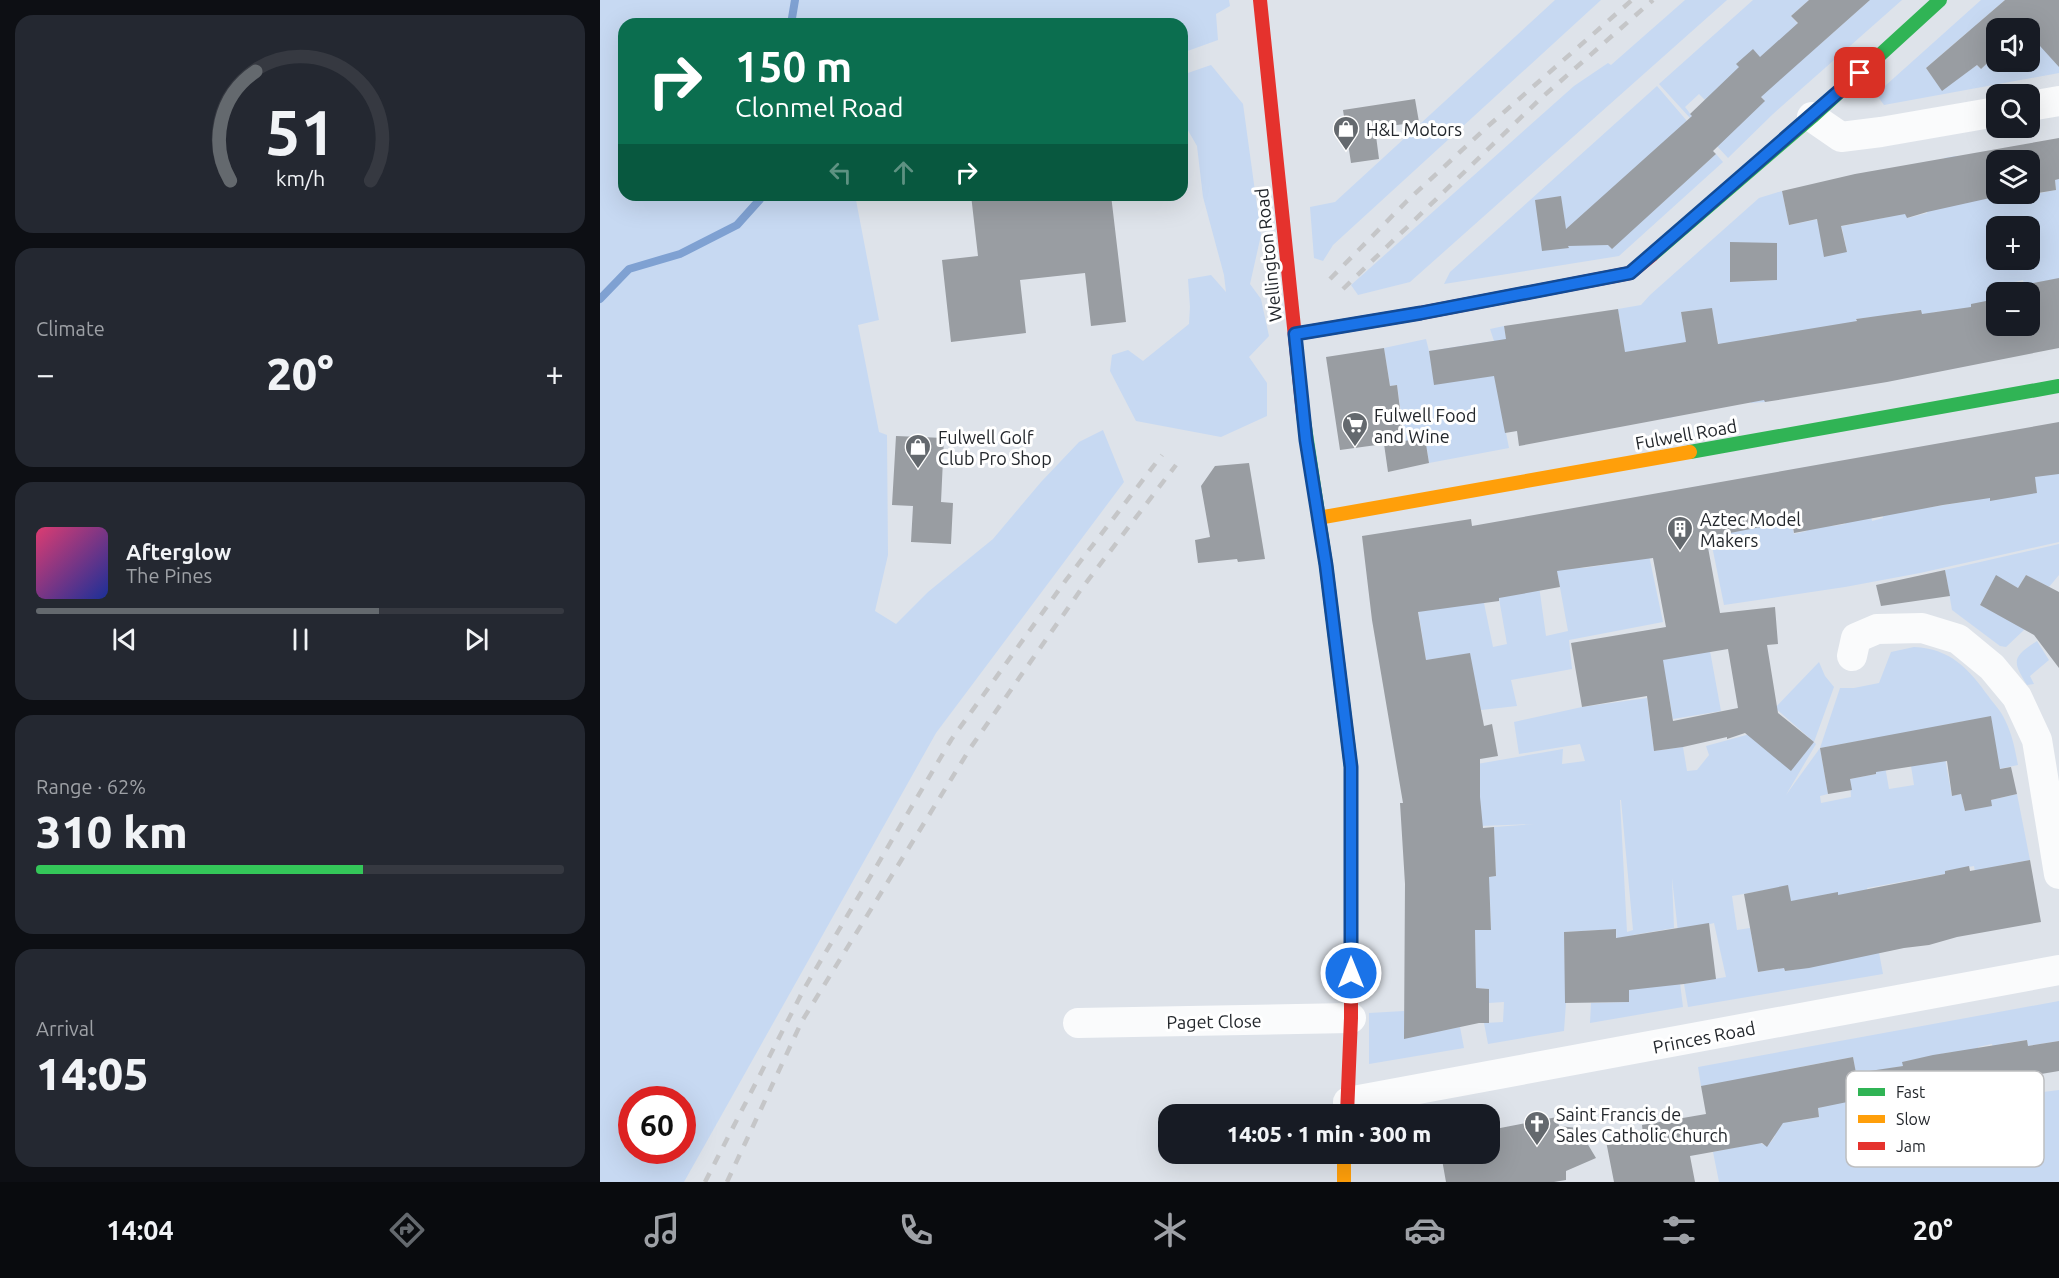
<!DOCTYPE html>
<html lang="en">
<head>
<meta charset="utf-8">
<style>
  :root { --surface:#171b24; --page:#242831; --text:#f1f3f6; --muted:#9ea1a6; --line:#363941; --accent:#64696e }
  body { margin:0; font-family:Ubuntu,sans-serif; background:var(--page); color:var(--text); height:100vh; display:flex; flex-direction:column; font-size:22px; white-space:nowrap }
  * { box-sizing:border-box; margin:0 }
  p { font-size:20px; color:var(--muted) }
  .icon { flex:none; width:33px; height:33px; fill:none; stroke:currentColor; stroke-width:2; stroke-linecap:round; stroke-linejoin:round }
  .map { position:relative; flex:1; overflow:hidden }
  .side { display:flex; flex-direction:column; gap:15px; padding:15px; background:#0d0f14; width:600px }
  .side>* { flex:none }
  .top-card { position:absolute; left:18px; top:18px; width:570px; height:183px; border-radius:18px; box-shadow:0 6px 24px #0002; background:#0b6e4f; color:#fff; overflow:hidden }
  .buttons { position:absolute; left:1386px; top:18px; display:grid; gap:12px }
  .buttons a { display:grid; place-items:center; width:54px; height:54px; border-radius:12px; background:var(--surface); box-shadow:0 6px 24px #0002; font-size:30px }
  .speed { position:absolute; left:18px; top:1086px; display:flex; gap:12px; font-size:30px; font-weight:700; text-align:center }
  .speed>* { display:grid; place-content:center; width:78px; height:78px; border-radius:50%; background:var(--surface); box-shadow:0 6px 24px #0002; line-height:1 }
  .speed .limit { border:9px solid #d22; background:#fff; color:#111 }
  .pin { position:absolute; display:grid; place-items:center; width:51px; height:51px; color:#fff; margin:-26px; border-radius:12px; box-shadow:0 3px 9px #0006 }
  .me { position:absolute; width:66px; margin:-33px; rotate:0deg; stroke-linejoin:round; filter:drop-shadow(0 0 4px #0008) }
  .turn { display:flex; align-items:center; gap:21px; height:126px; padding:0 18px; font-size:27px }
  .turn .icon { width:78px; height:78px; stroke-width:2.5 }
  .turn b { display:block; font-size:42px; line-height:51px }
  .lanes { display:flex; align-items:center; height:57px; padding:0 18px; background:#0003; justify-content:center; gap:30px; direction:ltr }
  .lanes .off { opacity:.35 }
  .big { font-size:45px; font-weight:800; line-height:1.1 }
  .side .widget { flex:1; display:flex; flex-direction:column; justify-content:center; gap:9px; min-width:0; padding:0 21px; border-radius:18px; background:var(--page) }
  .side .dial { align-items:center; gap:0 }
  .dial svg { height:156px; overflow:visible; fill:none; stroke:var(--line); stroke-width:7; stroke-linecap:round; text-anchor:middle }
  .dial text { fill:var(--text); stroke:none }
  .song { display:flex; align-items:center; gap:18px }
  .cover { width:72px; height:72px; border-radius:9px; background:linear-gradient(135deg,hsl(340 70% 55%),hsl(230 70% 35%)) }
  .played { height:6px; border-radius:3px; background:linear-gradient(90deg,var(--accent) 65%,var(--line) 65%) }
  .keys { display:flex; justify-content:space-around; direction:ltr }
  .heat { display:flex; justify-content:space-between; align-items:center; font-size:33px; direction:ltr }
  .charge { height:9px; border-radius:4px; background:linear-gradient(90deg,#34c759 62%,var(--line) 0) }
  .trip { position:absolute; left:558px; top:1104px; width:342px; height:60px; border-radius:18px; background:var(--surface); box-shadow:0 6px 24px #0002; font-weight:800; line-height:60px; text-align:center }
  .menu { display:flex; height:96px; justify-content:space-around; align-items:center; background:#090b0e; color:var(--muted) }
  .menu .icon { width:42px; height:42px }
  .menu .selected { color:var(--accent) }
  .menu b { font-size:27px; color:var(--text) }
  main { display:flex; flex:1; min-height:0 }
  .map>svg:first-child { display:block }
  .green { fill:#c7d9f2; fill-rule:evenodd }
  .lines { fill:none; stroke-linecap:round; stroke-linejoin:round }
  .stream { stroke:#7fa1d2; stroke-width:8 }
  .building { fill:#999da2; fill-rule:evenodd }
  .street { stroke:#fafbfc; stroke-width:30 }
  .fast { stroke:#30b455; stroke-width:14 }
  .slow { stroke:#ff9f0a; stroke-width:14 }
  .jam { stroke:#e5322d; stroke-width:14 }
  .rail { stroke:#c5c6c8; stroke-width:4.5; stroke-dasharray:10 10; stroke-linecap:butt }
  .route-casing { stroke:#114b97; stroke-width:15 }
  .route { stroke:#1a73e8; stroke-width:10 }
  .labels { text-anchor:middle; dominant-baseline:central; stroke-width:6; stroke-linejoin:round; paint-order:stroke }
  .poi-label { font-size:18px; fill:#23272c; stroke:#fff; text-anchor:start }
  .street-label { font-size:18px; fill:#23272c; stroke:#fff }
  .key { fill:#fff; stroke:#bdbec0; stroke-width:1.5 }
  .key-label { font-size:16px; fill:#23272c }
</style>
</head>
<body>
<main>
<section class="side">
<div class="widget dial"><svg viewBox="0 0 100 80">
<path d="M14 69A42 42 0 1 1 86 69"/>
<path d="M14 69A42 42 0 0 1 27 13" stroke="#64696e"/>
<text x="50" y="56" font-size="32" font-weight="700">51</text>
<text x="50" y="72" font-size="11">km/h</text>
</svg></div>
<div class="widget"><p>Climate</p>
<div class="heat"><a>−</a><b class="big">20°</b><a>+</a></div>
</div>
<div class="widget">
<div class="song"><i class="cover"></i><div><b>Afterglow</b><p>The Pines</p></div></div>
<div class="played"></div>
<div class="keys"><svg class="icon" aria-label="previous" viewBox="0 0 24 24"><path d="M18 5L8 12l10 7zM5 5v14"/></svg><svg class="icon" aria-label="pause" viewBox="0 0 24 24"><path d="M8 5v14M16 5v14"/></svg><svg class="icon" aria-label="next" viewBox="0 0 24 24"><path d="M6 5l10 7-10 7zM19 5v14"/></svg></div>
</div>
<div class="widget"><p>Range · 62%</p><b class="big">310 km</b><div class="charge"></div></div>
<div class="widget"><p>Arrival</p><b class="big">14:05</b></div>
</section>
<div class="map">
<svg width="1459" height="1182" viewBox="0 0 1459 1182">
  <rect width="100%" height="100%" fill="#dee3ea"/>
  <g class="green">
    <path d="M0,0H629L630,6L616,14L618,40L582,53V24H24V195H255L279,320L258,325L279,432L287,435L288,555L275,611L296,624L328,592L393,539L441,482L479,442L503,430L524,482L336,733L84,1182H0ZM32,1100H82V1150H32Z"/>
    <polygon points="955,0 1001,0 733,245 723,261 714,258 710,207 735,202"/>
    <polygon points="1085,0 1127,0 810,282 758,295 751,285 974,86 1008,63 1011,65"/>
    <polygon points="1153,0 1209,0 1191,16 1218,46 1270,0 1302,0 1173,114 1128,158 1117,146 1164,100 1137,71 1105,100 1099,94 1085,107 1092,116 1090,118 1059,84"/>
    <path d="M1381,0H1405L1376,25L1396,49V62H1418L1422,65L1425,62H1430V32L1447,15L1459,51V73L1284,105L1276,94ZM1370,30L1394,57L1381,69L1377,65L1342,90L1326,68Z"/>
    <polygon points="611,65 643,104 661,235 650,284 661,299 669,336 649,357 667,383 667,416 621,437 536,421 510,371 512,355 528,350 543,361 589,324 590,307 588,279 611,275 626,292 624,275 603,197 597,146 582,120 582,75"/>
    <polygon points="1057,86 1087,121 1012,248 1116,154 1123,162 1019,256 844,284 850,272"/>
    <path d="M1356,156L1362,193L1390,198L1391,201L1417,197V194L1429,195L1456,190L1455,180L1459,179V278L1435,315L1430,316V292H1426L1423,280L1406,284L1408,292H1396L1395,300L1396,323L1392,324L1372,309L1334,312L1323,321L1321,310L1296,313L1301,341L1272,321L1271,317L1256,319L1259,335L1175,338L1170,335L1154,338L1165,402L1151,403L1146,373L1120,352L1115,325L1098,310L1081,312L1086,342L1076,416L1070,418L1064,381L900,403L909,448L829,463L827,449L807,454L797,385L790,386L784,348L826,339L829,351L894,341L890,329L904,326L908,350L1022,333L1018,309L1041,305L1050,295L1159,198L1182,191L1189,225L1224,218L1238,227L1288,217L1299,204L1308,218L1327,213L1326,206H1353L1344,158ZM1396,226H1430V260H1396ZM1242,228L1247,252L1220,232ZM1130,243L1177,252V280L1130,282Z"/>
    <polygon points="1433,466 1459,474 1459,542 1320,573 1245,587 1124,605 1111,541 1131,538 1128,520 1191,520 1194,534 1207,531 1203,509 1233,526 1245,524 1244,517 1269,507 1272,521 1283,518 1279,492 1326,508 1375,500 1386,474 1390,500 1428,492 1437,493"/>
    <polygon points="1459,544 1459,575 1449,587 1426,575 1418,588 1396,576 1380,605 1425,629 1406,647 1400,646 1352,610 1345,570"/>
    <polygon points="1047,546 1063,622 969,640 972,669 911,680 917,706 881,710 875,681 858,684 853,656 826,660 816,597 884,603 893,647 907,644 898,593 939,586 946,636 968,631 956,566 984,568 1023,562"/>
    <path d="M1437,641L1449,660L1430,676L1434,684L1427,685C1412,661 1412,657 1437,641Z"/>
    <path d="M1314,647C1351,649 1368,668 1389,697C1394,704 1401,711 1405,720C1412,734 1415,749 1418,765L1375,774L1365,721L1339,726L1352,796L1361,794L1365,811L1391,800L1417,794L1430,860L1402,865L1376,877L1374,866L1345,871V874L1267,888L1283,974L1088,1007L1084,984L1126,977L1114,923L1078,932L1072,878L1074,928L1033,935L1039,988L1080,983L1083,1007L990,1023L991,1003L1029,1002L1027,952H1017L1016,929L964,932L966,1003L964,1031L888,1044L884,1023L903,1022L904,1002L889,1003V989L876,988L875,930L891,929L890,902L874,878L896,876L894,827L936,824L880,826L879,780L837,771L963,749L962,764L985,761L980,744L919,754L914,722L982,707L1047,698L1054,751L1083,747L1087,771L1097,770L1109,755L1106,746L1150,734L1191,770L1214,742L1175,708L1219,662L1225,676L1234,687L1214,742L1216,744L1186,795L1220,748L1240,688H1254L1279,683L1291,652ZM1280,738L1311,766L1314,785L1289,789ZM1270,739L1276,774L1250,779L1251,797L1221,803L1220,796L1228,794L1220,748ZM1021,800L1033,930L1027,932L1020,800ZM1188,886L1197,969L1185,971L1184,968L1158,972L1150,928L1137,930L1132,896ZM1237,893L1242,915L1228,964Z"/>
    <polygon points="1110,651 1121,711 1073,719 1069,697 1053,695 1047,661"/>
    <path d="M1459,1001V1041L1428,1046L1427,1040L1406,1043L1395,1056L1392,1044L1378,1047L1380,1060L1351,1052L1303,1062V1066L1259,1074L1265,1109L1275,1107L1277,1119L1291,1117L1290,1105L1369,1086L1440,1074L1443,1092L1459,1090V1182H1119L1113,1152L1138,1147L1136,1130L1164,1145L1171,1142L1175,1136L1171,1116L1101,1086L1098,1067ZM1253,1057L1259,1092L1218,1108L1219,1117L1192,1122L1184,1070Z"/>
    <polygon points="804,1011 804,1038 860,1027 864,1048 769,1064 769,1013"/>
  </g>
  <g class="lines">
    <g class="stream">
      <polyline points="191,24 195,0"/>
      <polyline points="0,299 29,269 80,254 137,225 163,196"/>
    </g>
  </g>
  <g class="building">
    <polygon points="1209,0 1270,0 1161,97 1165,101 1113,151 1116,154 1012,249 1008,245 968,246 969,248 942,251 935,200 961,196 966,229 1092,116 1090,114 1139,67 1136,64 1153,49 1160,57 1198,23 1191,16"/>
    <polygon points="1405,0 1459,0 1459,67 1440,46 1430,57 1430,28 1396,28 1396,55 1381,69 1377,65 1342,91 1326,68"/>
    <polygon points="815,99 819,122 775,128 779,159 751,163 743,110"/>
    <path d="M1459,138V179L1455,180L1456,190L1391,201L1390,198L1327,212L1307,218L1305,214L1241,226L1247,252L1224,257L1217,219L1189,225L1182,191L1255,174ZM1396,160H1430V194H1396Z"/>
    <polygon points="371,195 511,195 526,322 491,326 485,273 420,280 426,333 351,342 342,260 378,256"/>
    <polygon points="1130,242 1177,243 1177,280 1130,282"/>
    <polygon points="1459,278 1459,348 1287,382 1184,399 1165,402 1164,400 919,446 917,431 905,433 894,376 834,385 829,351 906,339 904,326 1018,309 1025,352 1086,342 1081,312 1112,308 1118,344 1257,321 1256,319 1321,310 1322,314 1371,307 1371,304 1396,299 1396,326 1430,326 1430,292 1408,292 1407,288"/>
    <polygon points="784,348 790,386 797,385 804,441 825,438 829,463 788,472 784,444 740,450 726,357"/>
    <path d="M1459,422V474L1435,477L1437,493L1390,501V498L1343,505L1194,533L1192,521L1130,533L1131,538L1107,542L1120,613L1175,607L1178,644L1167,645L1178,713L1214,742L1191,771L1145,733L1127,739V737L1083,747L1054,751L1047,696L982,707L971,643L1066,627L1053,558L957,571L960,587L899,598V601L818,612L826,660L870,653L884,726L892,724L898,756L880,759V797L883,828L894,827L896,876L889,877L891,930H875L876,988L889,989V1023H879L804,1039L805,884L800,803H803L772,620L762,536L871,519L872,526ZM1128,649L1138,708L1073,721L1063,660Z"/>
    <polygon points="296,436 344,438 341,502 353,503 351,544 311,542 313,506 292,505"/>
    <polygon points="649,463 665,559 638,562 637,559 598,563 595,540 610,537 601,486 615,466"/>
    <polygon points="1345,570 1350,596 1281,606 1276,585"/>
    <polygon points="1396,575 1418,588 1426,575 1459,592 1459,668 1434,635 1380,605"/>
    <polygon points="1391,716 1400,769 1411,767 1417,794 1391,800 1392,806 1365,811 1361,794 1352,796 1347,761 1276,772 1276,774 1250,779 1252,790 1228,794 1220,748"/>
    <polygon points="1430,860 1441,922 1357,937 1329,945 1304,948 1209,968 1185,971 1184,968 1158,972 1144,894 1188,885 1191,901 1238,892 1238,895 1345,874 1345,871 1369,866 1370,871"/>
    <polygon points="1109,923 1116,979 1084,984 1029,990 1029,1002 965,1003 964,932 1016,929 1016,938"/>
    <polygon points="1427,1040 1428,1046 1459,1041 1459,1071 1370,1086 1371,1097 1322,1105 1290,1105 1264,1109 1262,1099 1218,1108 1219,1117 1183,1123 1167,1147 1162,1143 1090,1156 1095,1182 1014,1182 1006,1141 1043,1135 1042,1125 1106,1114 1101,1086 1253,1057 1256,1073 1303,1066 1302,1062 1333,1055"/>
    <polygon points="957,1117 959,1126 978,1128 996,1158 966,1171 966,1180 954,1182 846,1182 841,1154 890,1154 890,1130"/>
  </g>
  <g class="lines">
    <g class="street">
      <polyline points="1430,106 1459,101"/>
      <polyline points="1212,117 1241,137 1281,132 1396,112"/>
      <polyline points="1252,656 1256,638 1277,629 1322,628 1358,639 1392,667 1417,697 1437,740 1459,874"/>
      <polyline points="478,1023 751,1018"/>
      <polyline points="748,1102 1459,970"/>
    </g>
    <g class="fast">
      <polyline points="1052,255 1212,117 1340,0"/>
      <polyline points="703,414 726,565 751,767 751,837"/>
      <polyline points="1090,452 1459,386"/>
    </g>
    <g class="slow">
      <polyline points="718,518 1090,452"/>
      <polyline points="744,1154 744,1182"/>
    </g>
    <g class="jam">
      <polyline points="660,0 703,414"/>
      <polyline points="695,334 821,313 1030,273 1052,255"/>
      <polyline points="747,1114 751,1018 751,837"/>
    </g>
    <g class="rail">
      <polyline points="730,279 807,201 887,127 1032,0"/>
      <polyline points="743,289 939,100 1053,0"/>
      <polyline points="105,1182 204,989 351,740 466,580 562,455"/>
      <polyline points="127,1182 202,1021 371,747 482,588 576,465"/>
    </g>
  </g>
  <g class="lines">
    <defs>
      <polyline id="route" points="751,973 751,767 726,565 706,440 695,334 821,313 1030,273 1260,73"/>
    </defs>
    <use href="#route" class="route-casing"/>
    <use href="#route" class="route"/>
  </g>
  <defs>
    <symbol id="shop-pin" viewBox="-11 -11 22 30"><path d="M0 17L-7.5 6A9.5 9.5 0 1 1 7.5 6Z" fill="#64696e" stroke="#fff"/><path d="M-5-2.5h2.3a2.7 3.5 0 0 1 5.4 0H5L5.5 6h-11ZM-1.5-2.5h3a1.5 2.3 0 0 0-3 0Z" fill="#fff"/></symbol>
    <symbol id="supermarket-pin" viewBox="-11 -11 22 30"><path d="M0 17L-7.5 6A9.5 9.5 0 1 1 7.5 6Z" fill="#64696e" stroke="#fff"/><path d="M-6-5.5h2.5l.6 2H6L4.5 2H-2.5L-4.4-4H-6ZM-1.5 3.2a1.3 1.3 0 1 0 .1 0ZM3 3.2a1.3 1.3 0 1 0 .1 0Z" fill="#fff"/></symbol>
    <symbol id="building-pin" viewBox="-11 -11 22 30"><path d="M0 17L-7.5 6A9.5 9.5 0 1 1 7.5 6Z" fill="#64696e" stroke="#fff"/><path d="M-4-6H4V6H1V3H-1V6H-4ZM-2.5-4.3h1.7v1.8h-1.7ZM.8-4.3h1.7v1.8H.8ZM-2.5-1h1.7V.8h-1.7ZM.8-1h1.7V.8H.8Z" fill="#fff"/></symbol>
    <symbol id="church-pin" viewBox="-11 -11 22 30"><path d="M0 17L-7.5 6A9.5 9.5 0 1 1 7.5 6Z" fill="#64696e" stroke="#fff"/><path d="M-1.2-6h2.4v3.5h3.3v2.4h-3.3V6h-2.4V-.1h-3.3v-2.4h3.3Z" fill="#fff"/></symbol>
  </defs>
  <g fill-rule="evenodd">
    <use href="#shop-pin" x="731" y="114" width="30" height="40"/>
    <use href="#supermarket-pin" x="740" y="410" width="30" height="40"/>
    <use href="#shop-pin" x="303" y="432" width="30" height="40"/>
    <use href="#building-pin" x="1065" y="514" width="30" height="40"/>
    <use href="#church-pin" x="922" y="1109" width="30" height="40"/>
  </g>
  <g class="labels">
    <g class="poi-label">
      <text x="766" y="129">H&amp;L Motors</text>
      <text x="774" y="415">Fulwell Food<tspan x="774" dy="21">and Wine</tspan></text>
      <text x="338" y="437">Fulwell Golf<tspan x="338" dy="21">Club Pro Shop</tspan></text>
      <text x="1100" y="519">Aztec Model<tspan x="1100" dy="21">Makers</tspan></text>
      <text x="956" y="1114">Saint Francis de<tspan x="956" dy="21">Sales Catholic Church</tspan></text>
    </g>
    <g class="street-label">
      <text transform="translate(668 255) rotate(-96)">Wellington Road</text>
      <text transform="translate(1086 434) rotate(-10)">Fulwell Road</text>
      <text transform="translate(614 1021) rotate(-1)">Paget Close</text>
      <text transform="translate(1104 1037) rotate(-11)">Princes Road</text>
    </g>
  </g>
  <rect x="1246" y="1071" width="198" height="96" rx="9" class="key"/>
  <rect x="1258" y="1088" width="27" height="8" fill="#30b455"/>
  <rect x="1258" y="1115" width="27" height="8" fill="#ff9f0a"/>
  <rect x="1258" y="1142" width="27" height="8" fill="#e5322d"/>
  <g class="key-label">
    <text x="1296" y="1098">Fast</text>
    <text x="1296" y="1125">Slow</text>
    <text x="1296" y="1152">Jam</text>
  </g>
</svg>
<div class="buttons">
<a><svg class="icon" aria-label="sound" viewBox="0 0 24 24"><path d="M4 9h4l5-4v14l-5-4H4zM17 9q2 3 0 6"/></svg></a>
<a><svg class="icon" aria-label="search" viewBox="0 0 24 24"><circle cx="10" cy="10" r="6"/><path d="M15 15l6 6"/></svg></a>
<a><svg class="icon" aria-label="layers" viewBox="0 0 24 24"><path d="M12 4l9 5-9 5-9-5zM3 14l9 5 9-5"/></svg></a>
<a>+</a>
<a>−</a>
</div>
<div class="speed"><div class="limit">60</div></div>
<div class="pin" style="left:1260px;top:73px;background:#d93025"><svg class="icon" aria-label="arrive" viewBox="0 0 24 24"><path d="M6 21V4h12l-3 4 3 4H6"/></svg></div>
<svg class="me" style="left:751px;top:973px" viewBox="-20 -20 40 40"><circle r="17" fill="#1a73e8" stroke="#fff" stroke-width="3"/><path d="M0-11L8 9 0 5-8 9z" fill="#fff"/></svg>
<div class="trip">14:05 · 1 min · 300 m</div>
<div class="top-card">
<div class="turn"><svg class="icon" aria-label="right" viewBox="0 0 24 24"><path d="M7 20v-9h11M14 6l5 5-5 5"/></svg><div><b>150 m</b>Clonmel Road</div></div>
<div class="lanes"><svg class="icon off" aria-label="left" viewBox="0 0 24 24"><path d="M17 20v-9H6M10 6l-5 5 5 5"/></svg><svg class="icon off" aria-label="ahead" viewBox="0 0 24 24"><path d="M12 20V5M6 11l6-6 6 6"/></svg><svg class="icon" aria-label="right" viewBox="0 0 24 24"><path d="M7 20v-9h11M14 6l5 5-5 5"/></svg></div>
</div>
</div>
</main>
<nav class="menu">
<b>14:04</b>
<svg class="icon selected" aria-label="directions" viewBox="0 0 24 24"><path d="M12 3l9 9-9 9-9-9zM9 14v-3h6M13 9l2 2-2 2"/></svg>
<svg class="icon" aria-label="music" viewBox="0 0 24 24"><path d="M9 18V5l10-2v13"/><circle cx="6" cy="18" r="3"/><circle cx="16" cy="16" r="3"/></svg>
<svg class="icon" aria-label="phone" viewBox="0 0 24 24"><path d="M5 4h4l2 5-3 2q2 4 5 5l2-3 5 2v4C11 20 4 13 5 4z"/></svg>
<svg class="icon" aria-label="climate" viewBox="0 0 24 24"><path d="M12 3v18M4 7l16 10M4 17L20 7"/></svg>
<svg class="icon" aria-label="car" viewBox="0 0 24 24"><path d="M5 17H2v-5l4-1 3-4h7l3 4 3 1v5h-3M9 17h6M6 11h13"/><circle cx="7" cy="17" r="2"/><circle cx="17" cy="17" r="2"/></svg>
<svg class="icon" aria-label="filters" viewBox="0 0 24 24"><path d="M4 7h16M4 17h16"/><circle cx="9" cy="7" r="2"/><circle cx="15" cy="17" r="2"/></svg>
<b>20°</b>
</nav>
</body>
</html>
